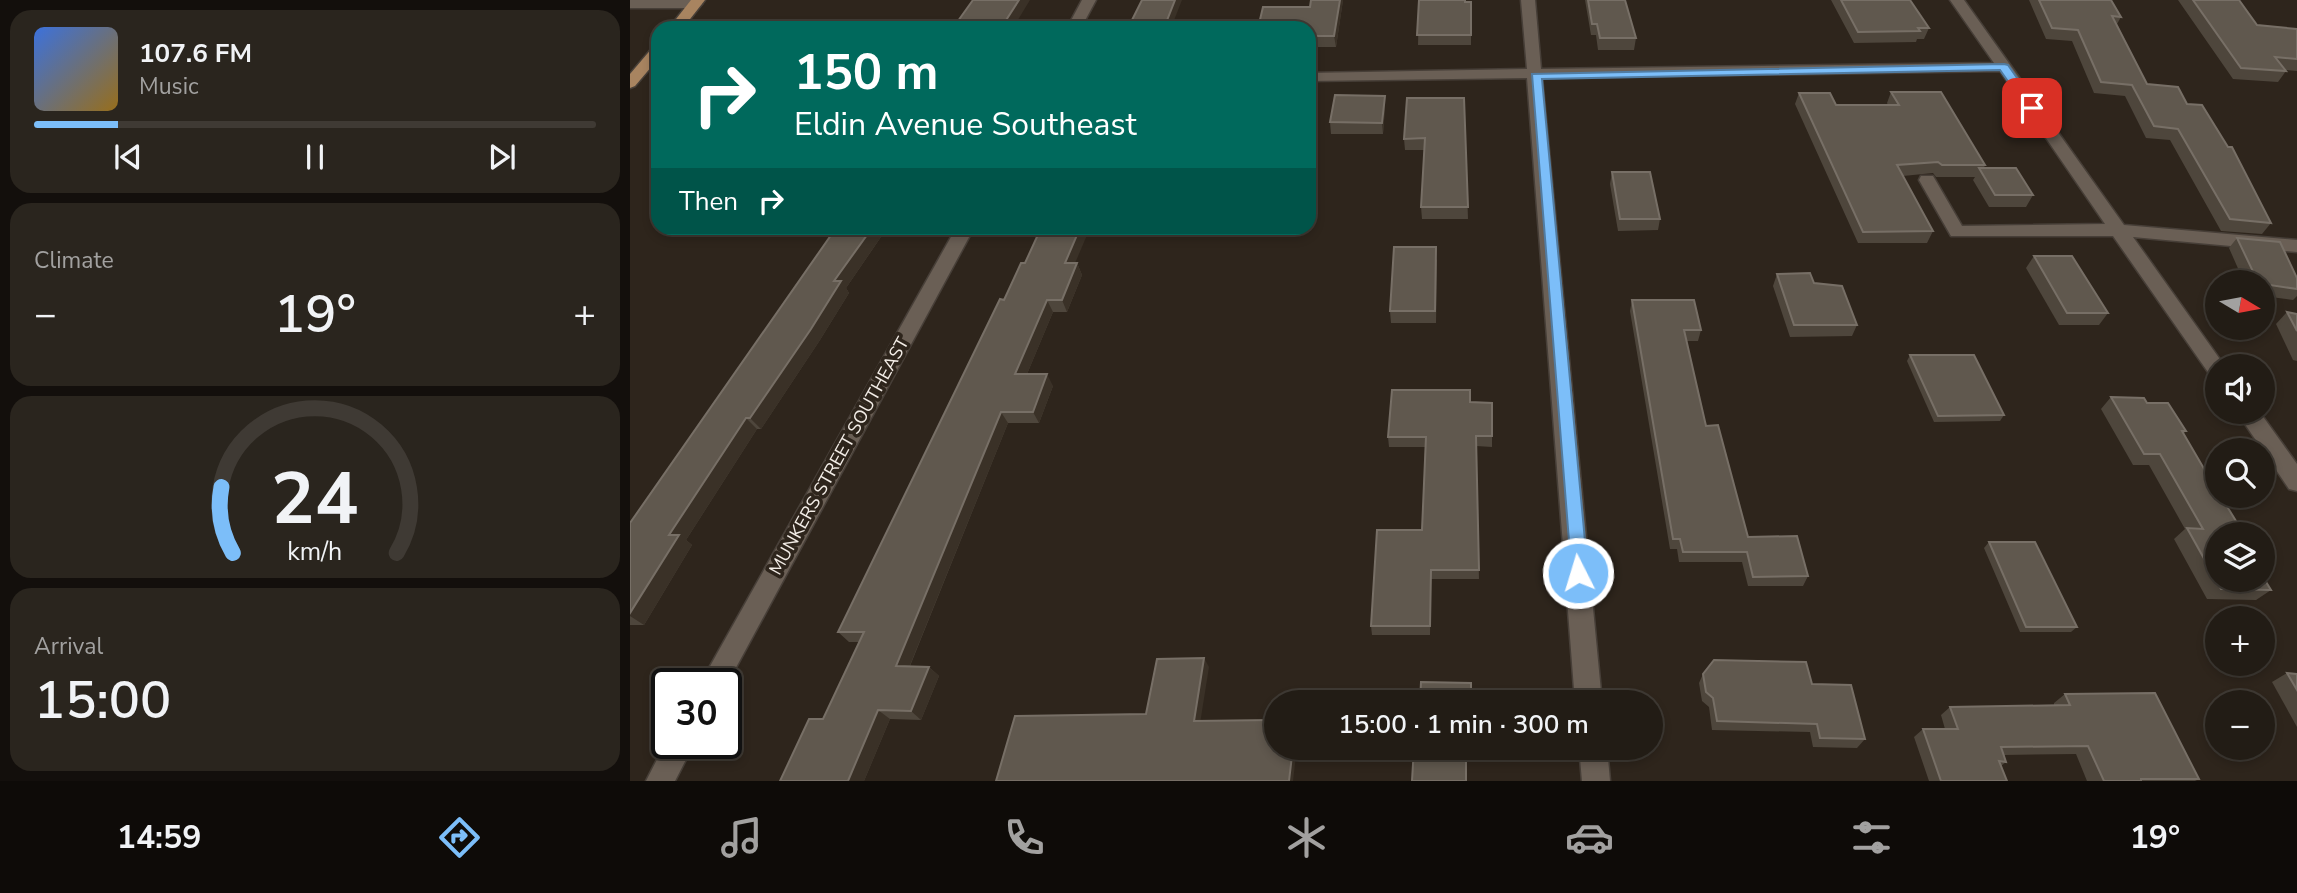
<!DOCTYPE html>
<html lang="en">
<head>
<meta charset="utf-8">
<style>
  :root { --surface:#221c15; --page:#2a251e; --text:#f1f3f6; --muted:#a2a1a0; --line:#3f3a34; --accent:#7cbef9 }
  body { margin:0; font-family:"Nunito Sans",sans-serif; background:var(--page); color:var(--text); height:100vh; display:flex; flex-direction:column; font-size:26px; white-space:nowrap }
  * { box-sizing:border-box; margin:0 }
  p { font-size:23px; color:var(--muted) }
  .icon { flex:none; width:38px; height:38px; fill:none; stroke:currentColor; stroke-width:2; stroke-linecap:round; stroke-linejoin:round }
  .map { position:relative; flex:1; overflow:hidden }
  .drawer { display:flex; flex-direction:column; gap:10px; padding:10px; background:#130f0c; width:630px }
  .drawer>* { flex:none }
  .banner { position:absolute; left:21px; top:21px; width:665px; height:214px; border-radius:21px; box-shadow:0 4px 10px #0003,0 0 0 2px var(--line); background:#00695c; color:#fff; overflow:hidden }
  .needle { width:46px; rotate:100deg }
  .controls { position:absolute; left:1575px; top:270px; display:grid; gap:14px }
  .controls a { display:grid; place-items:center; width:70px; height:70px; border-radius:50%; background:var(--surface); box-shadow:0 4px 10px #0003,0 0 0 2px var(--line); font-size:35px }
  .speed { position:absolute; left:21px; top:668px; display:flex; gap:14px; font-size:35px; font-weight:700; text-align:center }
  .speed>* { display:grid; place-content:center; width:91px; height:91px; border-radius:50%; background:var(--surface); box-shadow:0 4px 10px #0003,0 0 0 2px var(--line); line-height:1 }
  .speed .limit { border:4px solid #111; border-radius:10px; background:#fff; color:#111 }
  .pin { position:absolute; display:grid; place-items:center; width:60px; height:60px; color:#fff; margin:-30px; border-radius:14px; box-shadow:0 4px 10px #0006 }
  .me { position:absolute; width:77px; margin:-38px; rotate:355deg; stroke-linejoin:round; filter:drop-shadow(0 0 5px #0008) }
  .turn { display:flex; align-items:center; gap:24px; height:147px; padding:0 28px; font-size:32px }
  .turn .icon { width:91px; height:91px; stroke-width:2.5 }
  .turn b { display:block; font-size:49px; line-height:60px }
  .then { display:flex; align-items:center; height:66px; padding:0 28px; background:#0003; gap:14px; font-size:26px }
  .big { font-size:52px; font-weight:600; line-height:1.1 }
  .drawer .widget { flex:1; display:flex; flex-direction:column; justify-content:center; gap:10px; min-width:0; padding:0 24px; border-radius:21px; background:var(--page) }
  .drawer .dial { align-items:center; gap:0 }
  .dial svg { height:182px; overflow:visible; fill:none; stroke:var(--line); stroke-width:7; stroke-linecap:round; text-anchor:middle }
  .dial text { fill:var(--text); stroke:none }
  .song { display:flex; align-items:center; gap:21px }
  .cover { width:84px; height:84px; border-radius:10px; background:linear-gradient(135deg,hsl(220 70% 55%),hsl(40 70% 35%)) }
  .played { height:7px; border-radius:4px; background:linear-gradient(90deg,var(--accent) 15%,var(--line) 15%) }
  .keys { display:flex; justify-content:space-around; direction:ltr }
  .heat { display:flex; justify-content:space-between; align-items:center; font-size:38px; direction:ltr }
  .trip { position:absolute; left:634px; top:690px; width:399px; height:70px; border-radius:35px; background:var(--surface); box-shadow:0 4px 10px #0003,0 0 0 2px var(--line); font-weight:600; line-height:70px; text-align:center }
  .dock { display:flex; height:112px; justify-content:space-around; align-items:center; background:#0e0b08; color:var(--muted) }
  .dock .icon { width:49px; height:49px }
  .dock .active { color:var(--accent) }
  .dock b { font-size:32px; color:var(--text) }
  main { display:flex; flex:1; min-height:0 }
  .map>svg:first-child { display:block }
  .lines { fill:none; stroke-linecap:round; stroke-linejoin:round }
  .minor-casing { stroke:#473f38; stroke-width:3 }
  .major-casing { stroke:#473f38; stroke-width:3 }
  .minor { fill:#6a5f55; fill-rule:evenodd }
  .major { fill:#a88460; fill-rule:evenodd }
  .wall { fill:#4e463c }
  .shaded-wall { fill:#3a3127 }
  .building { fill:#60584e; stroke:#776f66; stroke-width:2 }
  .route { fill:#7cbef9; stroke:#517ca2; stroke-width:2 }
  .labels { text-anchor:middle; dominant-baseline:central; stroke-width:7; stroke-linejoin:round; paint-order:stroke }
  .street-label { font-size:18px; fill:#f3ede7; stroke:#2e251c }
</style>
</head>
<body>
<main>
<section class="drawer">
<div class="widget">
<div class="song"><i class="cover"></i><div><b>107.6 FM</b><p>Music</p></div></div>
<div class="played"></div>
<div class="keys"><svg class="icon" aria-label="previous" viewBox="0 0 24 24"><path d="M18 5L8 12l10 7zM5 5v14"/></svg><svg class="icon" aria-label="pause" viewBox="0 0 24 24"><path d="M8 5v14M16 5v14"/></svg><svg class="icon" aria-label="next" viewBox="0 0 24 24"><path d="M6 5l10 7-10 7zM19 5v14"/></svg></div>
</div>
<div class="widget"><p>Climate</p>
<div class="heat"><a>−</a><b class="big">19°</b><a>+</a></div>
</div>
<div class="widget dial"><svg viewBox="0 0 100 80">
<path d="M14 69A42 42 0 1 1 86 69"/>
<path d="M14 69A42 42 0 0 1 9 40" stroke="#7cbef9"/>
<text x="50" y="56" font-size="32" font-weight="700">24</text>
<text x="50" y="72" font-size="11">km/h</text>
</svg></div>
<div class="widget"><p>Arrival</p><b class="big">15:00</b></div>
</section>
<div class="map">
<svg width="1667" height="781" viewBox="0 0 1667 781">
  <rect width="100%" height="100%" fill="#2e251c"/>
  <g class="lines">
    <defs>
      <g id="minor">
        <polygon points="0,0 65,0 72,4 65,8 0,8"/>
        <polygon points="452,0 466,0 451,28 437,28"/>
        <polygon points="891,0 905,0 911,69 1364,63 1320,0 1334,0 1494,225 1667,240 1667,252 1503,237 1594,365 1587,366 1587,378 1580,375 1483,236 1321,236 1289,180 1291,176 1303,176 1332,226 1475,224 1370,71 912,78 972,702 945,702 897,78 679,81 679,73 897,69"/>
        <polygon points="326,228 344,228 96,686 70,684"/>
        <polygon points="1606,411 1629,411 1667,464 1667,491 1659,489"/>
        <polygon points="37,740 37,744 64,744 45,781 16,781"/>
        <polygon points="949,747 977,747 980,781 952,781"/>
      </g>
      <g id="major">
        <polygon points="61,0 75,0 53,28 39,28"/>
        <polygon points="28,46 28,59 5,86 0,88 0,74 23,47"/>
      </g>
    </defs>
    <use href="#minor" class="minor-casing"/>
    <use href="#major" class="major-casing"/>
    <use href="#minor" class="minor"/>
    <use href="#major" class="major"/>
  </g>
  <g class="wall">
    <polygon points="681,0 713,0 706,47 679,47 680,7"/>
    <polygon points="789,0 836,0 836,2 841,2 841,45 788,45"/>
    <polygon points="955,0 995,0 1006,38 1004,50 968,50 966,35 961,35"/>
    <polygon points="1201,0 1280,0 1299,28 1294,39 1287,39 1286,42 1224,43"/>
    <polygon points="1399,0 1481,0 1491,17 1487,24 1517,84 1557,104 1641,223 1632,234 1591,231 1540,140 1516,138 1495,96 1464,93 1442,41 1416,39"/>
    <polygon points="1548,0 1609,0 1627,25 1667,29 1667,71 1655,70 1656,71 1648,82 1603,79"/>
    <polygon points="1261,92 1355,165 1354,168 1403,195 1396,207 1359,207 1343,180 1345,177 1306,177 1303,173 1273,176 1303,231 1297,243 1228,243 1165,104 1169,93 1206,105 1258,105 1257,103"/>
    <polygon points="834,98 838,219 792,219 791,207 794,150 775,150 774,139"/>
    <polygon points="755,107 753,134 701,134 700,122"/>
    <polygon points="982,172 1030,219 1028,230 988,231 980,184"/>
    <polygon points="253,234 216,288 219,293 190,340 131,429 127,429 56,540 62,545 14,625 0,625 0,523"/>
    <polygon points="1607,238 1667,278 1667,296 1663,300 1633,296 1633,282 1614,282 1599,248"/>
    <polygon points="1404,256 1478,313 1469,325 1429,325 1396,268"/>
    <polygon points="807,259 806,323 761,323 760,311"/>
    <polygon points="445,263 447,263 452,275 437,312 423,312 397,374 423,386 409,423 378,423 280,666 299,667 309,676 291,720 260,719 234,781 150,781 193,719 229,642 219,642 208,632 374,300"/>
    <polygon points="1147,274 1184,283 1227,325 1222,336 1160,337 1143,286"/>
    <polygon points="1002,300 1071,330 1068,341 1056,341 1076,426 1118,537 1178,576 1173,586 1118,586 1112,562 1049,562 1047,549 1040,549 1000,311"/>
    <polygon points="1657,312 1667,314 1667,361 1663,360 1646,324"/>
    <polygon points="1280,355 1374,415 1370,421 1304,422 1277,361"/>
    <polygon points="1481,397 1517,403 1556,431 1553,434 1587,534 1641,590 1626,600 1577,599 1544,539 1555,529 1519,465 1503,465 1471,409"/>
    <polygon points="862,436 862,447 846,446 849,579 801,579 800,635 742,635 741,626 792,530 795,447 759,447 758,437"/>
    <polygon points="1359,542 1447,627 1441,632 1390,632 1354,548"/>
    <polygon points="1657,673 1667,674 1667,727 1642,682"/>
    <polygon points="1073,674 1182,684 1235,739 1227,748 1183,747 1180,732 1082,730 1079,707 1072,701 1069,683"/>
    <polygon points="1435,694 1569,779 1565,781 1457,781 1446,754 1374,755 1376,762 1371,766 1377,781 1299,781 1284,737 1293,729 1315,729 1311,715 1320,707 1424,705 1424,703"/>
  </g>
  <g class="shaded-wall">
    <polygon points="389,0 400,0 383,28 371,28"/>
    <polygon points="545,0 552,0 541,28 534,28"/>
    <polygon points="710,0 713,0 706,47 704,36"/>
    <polygon points="755,96 755,107 753,134 752,123"/>
    <polygon points="242,228 257,228 216,288 219,293 190,340 131,429 120,418 204,281"/>
    <polygon points="450,228 460,228 440,275 435,263"/>
    <polygon points="447,263 452,275 437,312 432,300"/>
    <polygon points="417,300 423,312 392,386 385,374"/>
    <polygon points="417,374 423,386 409,423 403,412"/>
    <polygon points="371,412 378,423 276,675 266,666"/>
    <polygon points="116,418 127,429 56,540 62,545 14,625 0,616 0,613 39,535"/>
    <polygon points="574,658 579,667 569,730 564,721"/>
    <polygon points="299,667 309,676 291,720 281,711"/>
    <polygon points="248,710 260,719 234,781 218,781"/>
    <polygon points="663,747 667,747 663,781 659,781"/>
  </g>
  <g class="building">
    <polygon points="343,0 389,0 371,28 323,28"/>
    <polygon points="512,0 545,0 534,28 498,28"/>
    <polygon points="681,0 710,0 704,36 679,36 679,28 628,28 633,7 680,7"/>
    <polygon points="789,0 835,0 835,2 841,2 841,35 787,35"/>
    <polygon points="958,0 995,0 1006,38 970,38 967,24 962,24"/>
    <polygon points="1211,0 1280,0 1299,28 1288,28 1290,31 1228,32"/>
    <polygon points="1409,0 1481,0 1491,17 1482,16 1517,84 1548,87 1557,104 1572,105 1598,147 1602,147 1641,223 1600,219 1548,129 1524,126 1502,85 1471,82 1448,30 1422,28"/>
    <polygon points="1563,0 1609,0 1627,25 1667,29 1667,59 1645,57 1656,71 1611,68"/>
    <polygon points="1261,92 1311,92 1355,165 1312,165 1308,162 1267,165 1303,231 1233,232 1169,93 1200,93 1206,105 1269,105"/>
    <polygon points="705,95 755,96 752,123 700,122"/>
    <polygon points="777,98 834,98 838,207 791,207 795,138 774,139"/>
    <polygon points="1349,168 1386,168 1403,195 1365,195"/>
    <polygon points="982,172 1020,172 1030,219 990,219"/>
    <polygon points="206,228 242,228 204,281 211,281 181,329 120,418 116,418 39,535 49,535 0,613 0,523"/>
    <polygon points="411,228 450,228 435,263 447,263 432,300 417,300 385,374 417,374 403,412 371,412 266,666 299,667 281,711 248,710 218,781 150,781 179,719 193,719 234,632 208,632 370,299 374,300 391,263 395,263"/>
    <polygon points="1607,238 1650,242 1667,278 1667,289 1633,284 1633,282 1628,282"/>
    <polygon points="764,247 806,247 805,311 760,311"/>
    <polygon points="1404,256 1442,256 1478,313 1437,313"/>
    <polygon points="1180,273 1184,283 1212,286 1227,325 1164,325 1147,274"/>
    <polygon points="1002,300 1064,300 1071,330 1054,330 1076,426 1088,425 1118,537 1167,536 1178,576 1123,577 1117,552 1053,552 1050,539 1043,539"/>
    <polygon points="1657,312 1667,314 1667,331"/>
    <polygon points="1280,355 1344,355 1374,415 1308,416"/>
    <polygon points="762,390 840,390 840,402 862,403 862,436 846,436 849,570 801,570 800,626 741,626 747,530 792,530 796,437 758,437"/>
    <polygon points="1481,397 1514,398 1517,403 1538,403 1556,431 1552,431 1587,491 1587,495 1590,495 1614,534 1587,534 1587,579 1633,579 1633,577 1641,590 1591,589 1557,528 1573,529 1530,454 1514,454"/>
    <polygon points="1359,542 1405,542 1447,627 1396,627"/>
    <polygon points="574,658 564,721 646,720 646,747 663,747 659,781 366,781 385,716 516,714 527,659"/>
    <polygon points="1084,660 1176,662 1182,684 1221,685 1235,739 1190,738 1187,724 1087,721 1083,698 1076,692 1073,674"/>
    <polygon points="1657,673 1667,674 1667,690"/>
    <polygon points="791,682 841,683 841,702 790,702"/>
    <polygon points="1525,693 1569,779 1511,779 1511,781 1474,781 1458,746 1371,747 1376,762 1369,761 1377,781 1311,781 1293,729 1328,729 1320,707 1440,705 1435,694"/>
    <polygon points="784,747 836,747 836,781 782,781"/>
  </g>
  <polygon class="route" points="1374,64 1378,65 1406,105 1406,110 1398,110 1370,70 912,79 958,573 955,579 948,582 942,579 902,74"/>
  <g class="labels">
    <g class="street-label">
      <text transform="translate(209 456) rotate(-61)">MUNKERS STREET SOUTHEAST</text>
    </g>
  </g>
</svg>
<div class="controls">
<a><svg class="needle" viewBox="-14 -14 28 28"><path d="M0-13l5 13h-10z" fill="#e53935"/><path d="M0 13l5-13h-10z" fill="#a2a1a0"/></svg></a>
<a><svg class="icon" aria-label="sound" viewBox="0 0 24 24"><path d="M4 9h4l5-4v14l-5-4H4zM17 9q2 3 0 6"/></svg></a>
<a><svg class="icon" aria-label="search" viewBox="0 0 24 24"><circle cx="10" cy="10" r="6"/><path d="M15 15l6 6"/></svg></a>
<a><svg class="icon" aria-label="layers" viewBox="0 0 24 24"><path d="M12 4l9 5-9 5-9-5zM3 14l9 5 9-5"/></svg></a>
<a>+</a>
<a>−</a>
</div>
<div class="speed"><div class="limit">30</div></div>
<div class="pin" style="left:1402px;top:108px;background:#d93025"><svg class="icon" aria-label="arrive" viewBox="0 0 24 24"><path d="M6 21V4h12l-3 4 3 4H6"/></svg></div>
<svg class="me" style="left:948px;top:573px" viewBox="-20 -20 40 40"><circle r="17" fill="#7cbef9" stroke="#fff" stroke-width="3"/><path d="M0-11L8 9 0 5-8 9z" fill="#fff"/></svg>
<div class="trip">15:00 · 1 min · 300 m</div>
<div class="banner">
<div class="turn"><svg class="icon" aria-label="right" viewBox="0 0 24 24"><path d="M7 20v-9h11M14 6l5 5-5 5"/></svg><div><b>150 m</b>Eldin Avenue Southeast</div></div>
<div class="then">Then<svg class="icon" aria-label="right" viewBox="0 0 24 24"><path d="M7 20v-9h11M14 6l5 5-5 5"/></svg></div>
</div>
</div>
</main>
<nav class="dock">
<b>14:59</b>
<svg class="icon active" aria-label="directions" viewBox="0 0 24 24"><path d="M12 3l9 9-9 9-9-9zM9 14v-3h6M13 9l2 2-2 2"/></svg>
<svg class="icon" aria-label="music" viewBox="0 0 24 24"><path d="M9 18V5l10-2v13"/><circle cx="6" cy="18" r="3"/><circle cx="16" cy="16" r="3"/></svg>
<svg class="icon" aria-label="phone" viewBox="0 0 24 24"><path d="M5 4h4l2 5-3 2q2 4 5 5l2-3 5 2v4C11 20 4 13 5 4z"/></svg>
<svg class="icon" aria-label="climate" viewBox="0 0 24 24"><path d="M12 3v18M4 7l16 10M4 17L20 7"/></svg>
<svg class="icon" aria-label="car" viewBox="0 0 24 24"><path d="M5 17H2v-5l4-1 3-4h7l3 4 3 1v5h-3M9 17h6M6 11h13"/><circle cx="7" cy="17" r="2"/><circle cx="17" cy="17" r="2"/></svg>
<svg class="icon" aria-label="filters" viewBox="0 0 24 24"><path d="M4 7h16M4 17h16"/><circle cx="9" cy="7" r="2"/><circle cx="15" cy="17" r="2"/></svg>
<b>19°</b>
</nav>
</body>
</html>
